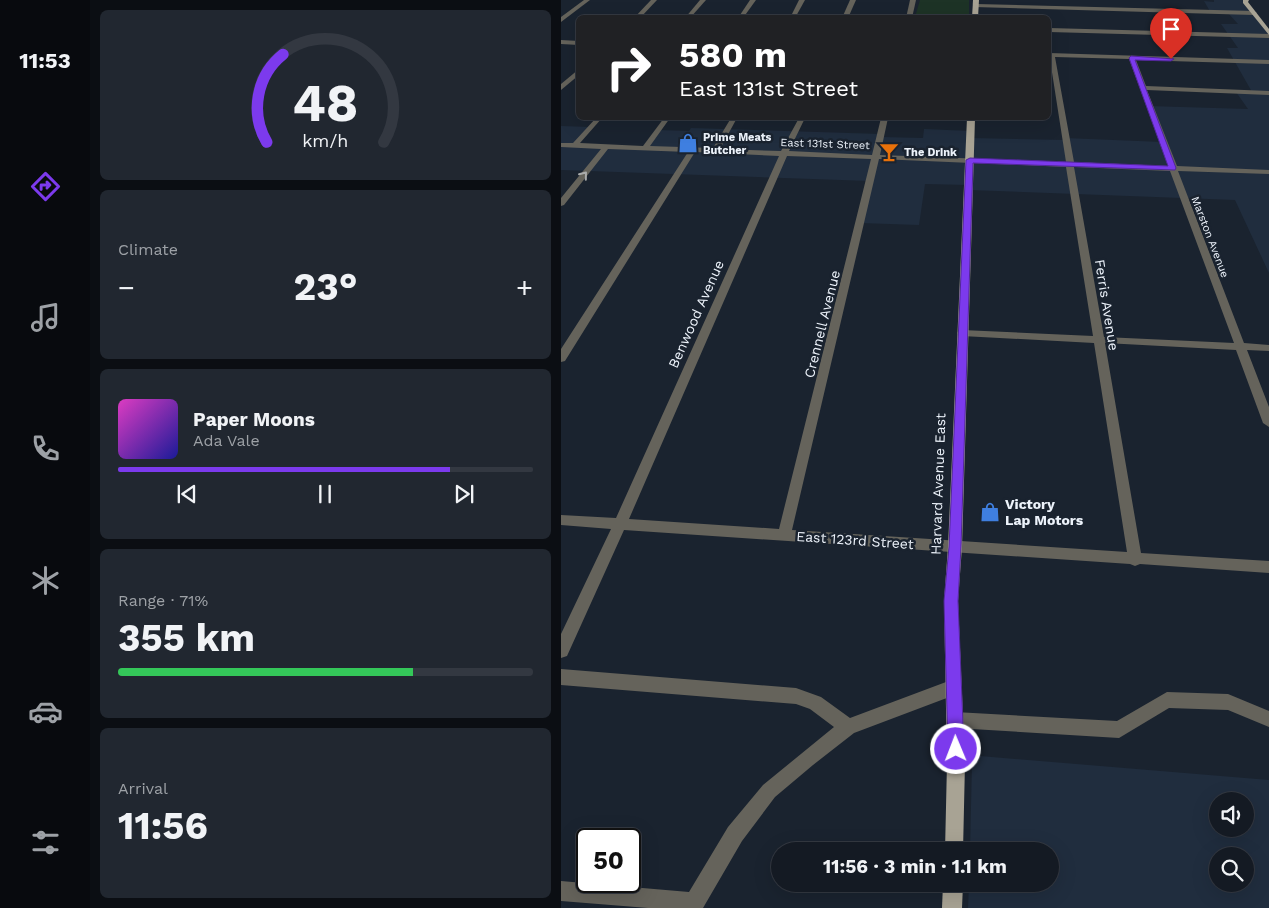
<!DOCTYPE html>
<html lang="en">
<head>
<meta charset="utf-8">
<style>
  :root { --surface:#141a23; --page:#212730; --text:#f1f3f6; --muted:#9da1a6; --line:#333841; --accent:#7c3aed }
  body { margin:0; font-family:"Work Sans",sans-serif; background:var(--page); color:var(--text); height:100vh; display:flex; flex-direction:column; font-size:19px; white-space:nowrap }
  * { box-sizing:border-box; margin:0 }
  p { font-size:16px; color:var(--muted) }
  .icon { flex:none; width:28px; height:28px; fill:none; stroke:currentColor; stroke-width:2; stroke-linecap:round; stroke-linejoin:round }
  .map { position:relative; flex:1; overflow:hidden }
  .details { display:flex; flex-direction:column; gap:10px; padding:10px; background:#0b0e13; width:471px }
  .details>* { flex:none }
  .top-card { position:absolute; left:15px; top:15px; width:475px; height:105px; border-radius:8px; box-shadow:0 5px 20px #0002,0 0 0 1px var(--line); background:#202124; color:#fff; overflow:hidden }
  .fabs { position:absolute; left:648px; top:792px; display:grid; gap:10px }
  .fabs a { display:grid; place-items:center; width:45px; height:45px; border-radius:50%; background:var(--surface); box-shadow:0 5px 20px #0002,0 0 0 1px var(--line); font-size:25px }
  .speed { position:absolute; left:15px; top:828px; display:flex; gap:10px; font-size:25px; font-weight:700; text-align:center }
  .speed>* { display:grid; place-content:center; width:65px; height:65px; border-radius:50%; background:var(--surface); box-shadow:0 5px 20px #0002,0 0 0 1px var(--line); line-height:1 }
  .speed .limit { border:2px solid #111; border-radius:8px; background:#fff; color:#111 }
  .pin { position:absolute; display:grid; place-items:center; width:42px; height:42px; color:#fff; margin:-51px -21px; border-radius:50% 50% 50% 0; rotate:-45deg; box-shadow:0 0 5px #0007 }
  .pin .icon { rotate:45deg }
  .me { position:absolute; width:55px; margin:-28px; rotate:359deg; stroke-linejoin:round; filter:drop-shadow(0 0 4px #0008) }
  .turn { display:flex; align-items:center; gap:18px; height:105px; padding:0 20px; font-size:22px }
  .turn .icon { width:65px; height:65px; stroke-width:2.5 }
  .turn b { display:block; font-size:35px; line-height:42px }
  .big { font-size:38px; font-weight:700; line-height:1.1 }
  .details .widget { flex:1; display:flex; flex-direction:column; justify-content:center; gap:8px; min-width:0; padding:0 18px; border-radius:8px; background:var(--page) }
  .details .dial { align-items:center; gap:0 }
  .dial svg { height:130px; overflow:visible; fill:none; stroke:var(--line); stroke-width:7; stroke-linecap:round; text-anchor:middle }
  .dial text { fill:var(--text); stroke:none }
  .song { display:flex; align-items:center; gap:15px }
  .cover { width:60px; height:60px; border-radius:8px; background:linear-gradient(135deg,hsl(310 70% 55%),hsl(240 70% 35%)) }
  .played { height:5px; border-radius:2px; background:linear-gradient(90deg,var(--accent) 80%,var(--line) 80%) }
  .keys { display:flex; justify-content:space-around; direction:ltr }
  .heat { display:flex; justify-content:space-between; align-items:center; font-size:28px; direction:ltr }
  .charge { height:8px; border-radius:4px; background:linear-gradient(90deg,#34c759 71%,var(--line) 0) }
  .trip { position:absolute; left:210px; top:842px; width:288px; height:50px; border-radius:25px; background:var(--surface); box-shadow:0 5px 20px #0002,0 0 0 1px var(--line); font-weight:700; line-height:50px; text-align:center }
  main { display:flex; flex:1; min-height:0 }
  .menu { display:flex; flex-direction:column; width:90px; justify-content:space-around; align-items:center; background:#080a0e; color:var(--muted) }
  .menu .icon { width:35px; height:35px }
  .menu .selected { color:var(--accent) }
  .menu b { font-size:22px; color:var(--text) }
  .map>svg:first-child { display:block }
  .built { fill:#202d3e; fill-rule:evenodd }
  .green { fill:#1d3326 }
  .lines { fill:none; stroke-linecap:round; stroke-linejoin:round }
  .minor { fill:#65635b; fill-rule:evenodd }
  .major { fill:#a8a394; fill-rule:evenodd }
  .oneway { stroke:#a9abab }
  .route { fill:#7c3aed; stroke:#51269a }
  .labels { text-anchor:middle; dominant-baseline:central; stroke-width:5; stroke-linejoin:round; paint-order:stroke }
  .far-poi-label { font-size:11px; font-weight:bold; fill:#edf3fb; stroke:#1a232f; text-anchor:start }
  .far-street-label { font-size:11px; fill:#edf3fb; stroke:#1a232f }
  .street-label { font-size:14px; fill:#edf3fb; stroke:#1a232f }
  .poi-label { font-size:14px; font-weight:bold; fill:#edf3fb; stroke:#1a232f; text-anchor:start }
</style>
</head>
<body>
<main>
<nav class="menu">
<b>11:53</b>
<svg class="icon selected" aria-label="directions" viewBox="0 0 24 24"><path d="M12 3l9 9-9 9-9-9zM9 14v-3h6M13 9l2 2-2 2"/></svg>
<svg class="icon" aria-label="music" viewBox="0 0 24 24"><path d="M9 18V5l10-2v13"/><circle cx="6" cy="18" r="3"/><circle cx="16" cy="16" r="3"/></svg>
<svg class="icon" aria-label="phone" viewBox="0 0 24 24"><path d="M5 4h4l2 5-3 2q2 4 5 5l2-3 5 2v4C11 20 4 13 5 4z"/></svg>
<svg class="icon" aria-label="climate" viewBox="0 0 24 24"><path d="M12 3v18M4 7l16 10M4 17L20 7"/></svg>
<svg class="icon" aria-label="car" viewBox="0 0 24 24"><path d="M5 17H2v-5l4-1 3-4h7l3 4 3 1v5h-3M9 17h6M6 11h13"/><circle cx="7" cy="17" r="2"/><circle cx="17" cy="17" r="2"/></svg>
<svg class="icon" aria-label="filters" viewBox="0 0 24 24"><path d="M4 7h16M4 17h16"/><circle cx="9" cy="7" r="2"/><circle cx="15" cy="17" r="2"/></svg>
</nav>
<section class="details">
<div class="widget dial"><svg viewBox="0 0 100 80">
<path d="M14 69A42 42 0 1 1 86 69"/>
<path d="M14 69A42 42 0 0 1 24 15" stroke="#7c3aed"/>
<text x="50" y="56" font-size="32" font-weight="700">48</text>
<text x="50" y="72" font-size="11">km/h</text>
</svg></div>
<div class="widget"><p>Climate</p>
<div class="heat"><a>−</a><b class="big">23°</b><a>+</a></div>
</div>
<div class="widget">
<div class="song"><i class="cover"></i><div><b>Paper Moons</b><p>Ada Vale</p></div></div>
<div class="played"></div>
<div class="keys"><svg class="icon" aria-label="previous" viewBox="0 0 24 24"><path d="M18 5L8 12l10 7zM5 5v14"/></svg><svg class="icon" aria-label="pause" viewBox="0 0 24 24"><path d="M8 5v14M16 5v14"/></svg><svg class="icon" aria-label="next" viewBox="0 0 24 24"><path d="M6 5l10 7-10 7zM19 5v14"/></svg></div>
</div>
<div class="widget"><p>Range · 71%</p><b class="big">355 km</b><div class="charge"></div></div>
<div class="widget"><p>Arrival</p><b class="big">11:56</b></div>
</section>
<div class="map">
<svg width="708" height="908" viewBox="0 0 708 908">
  <rect width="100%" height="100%" fill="#1a232f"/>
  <g class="built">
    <polygon points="653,0 685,0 708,33 708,273 674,200 408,190 408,185 364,184 358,225 299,223 309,181 0,170 0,126 30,127 15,145 84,148 97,130 128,131 130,128 320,134 320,137 362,138 363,129 410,131 410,138 504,140 504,138 601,142 587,106 687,109 675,92 691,92 666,48 677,48 660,24 677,24 667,13 650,13 643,1 653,2"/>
    <path d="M419,756L708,780V908H407L408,884H489V851H409L411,762ZM684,801V829H656V801ZM684,856V884H656V856Z"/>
  </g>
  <polygon class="green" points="359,0 408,0 408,17 354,17"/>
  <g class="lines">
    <g class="minor">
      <polygon points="23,0 29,0 0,22 0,17"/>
      <polygon points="90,0 96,0 79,18 73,18"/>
      <polygon points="139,0 145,0 129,18 124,18"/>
      <polygon points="189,0 195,0 182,18 177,18"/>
      <polygon points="238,0 244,0 234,18 229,18"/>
      <polygon points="289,0 295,0 287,18 281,18"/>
      <polygon points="349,0 355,0 351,18 345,18"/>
      <polygon points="415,4 693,11 696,13 693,15 413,7"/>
      <polygon points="488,28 708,34 708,38 488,32"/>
      <polygon points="0,40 18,41 18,45 0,44"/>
      <path d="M488,53L708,60V64L575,60L585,86L708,91V95L586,90L616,166L708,170V174L617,171L683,343L708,345V351L686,350L708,407V427L702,423L675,350L544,343L580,553L708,561V573L579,564L574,566L569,564L63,530L6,656L0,658V634L50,529L0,525V515L55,518L218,156L134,152L4,361L0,362V349L127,152L47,149L3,205L0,206V198L40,149L0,147V143H12L35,118H41L19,143L82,146L103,118H109L89,146L152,148L170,118H176L159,149L220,151L238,118H244L228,151L311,155L320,118H327L319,155L505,162ZM494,57L568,59L608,166L513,162ZM226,156L310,159L218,529L68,519ZM318,159L505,167L532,336L401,330L396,333L401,336L533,343L566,552L231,530ZM513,167L609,171L673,343L543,337Z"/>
      <polygon points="18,69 18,75 0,90 0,84"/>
      <polygon points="0,669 235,688 260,697 289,718 393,679 399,681 401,687 399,693 293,733 252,765 214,797 181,841 142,908 87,908 0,901 0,881 128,892 167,827 202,785 273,727 249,709 235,704 0,685"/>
      <polygon points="606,692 667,694 708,711 708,727 667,710 608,708 558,738 394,728 388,726 386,720 388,714 394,712 556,721"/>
    </g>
    <g class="major">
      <polygon points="412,0 418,0 417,18 411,18"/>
      <polygon points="682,0 688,0 687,2 708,29 708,35 682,3"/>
      <polygon points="406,118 414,118 401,547 397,601 404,763 402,851 384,851 386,763 383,601 387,547"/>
      <polygon points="382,884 402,884 401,908 381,908"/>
    </g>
  </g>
  <defs><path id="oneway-chevron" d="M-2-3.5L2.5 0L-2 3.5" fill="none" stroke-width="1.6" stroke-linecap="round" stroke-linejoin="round" transform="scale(1.25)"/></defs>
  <use class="oneway" href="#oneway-chevron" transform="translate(23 175) rotate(-51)"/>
  <polygon class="route" points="570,56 613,59 610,61 574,60 615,168 614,170 412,163 400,547 397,601 403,749 401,755 395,757 389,755 387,749 383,601 388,547 405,160 409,158 607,166 568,58"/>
  <defs>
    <symbol id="shop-bare" viewBox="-9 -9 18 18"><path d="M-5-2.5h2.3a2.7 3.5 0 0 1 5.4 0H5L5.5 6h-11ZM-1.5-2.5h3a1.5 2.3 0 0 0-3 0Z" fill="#3f7fe0" stroke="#1a232f" stroke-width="2.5" paint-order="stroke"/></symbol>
    <symbol id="bar-bare" viewBox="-9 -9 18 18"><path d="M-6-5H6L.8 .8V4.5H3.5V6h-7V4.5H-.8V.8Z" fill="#e8710a" stroke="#1a232f" stroke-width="2.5" paint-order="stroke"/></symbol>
  </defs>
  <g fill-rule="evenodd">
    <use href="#shop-bare" x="113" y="129" width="28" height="28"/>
    <use href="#bar-bare" x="314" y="138" width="28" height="28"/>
    <use href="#shop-bare" x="415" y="498" width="28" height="28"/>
  </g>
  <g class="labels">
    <g class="far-poi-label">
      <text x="142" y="137">Prime Meats<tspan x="142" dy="13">Butcher</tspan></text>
      <text x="343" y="152">The Drink</text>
    </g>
    <g class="far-street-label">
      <text transform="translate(264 144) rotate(2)">East 131st Street</text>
      <text transform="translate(649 237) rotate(69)">Marston Avenue</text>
    </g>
    <g class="street-label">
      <text transform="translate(546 305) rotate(81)">Ferris Avenue</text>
      <text transform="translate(135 314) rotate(-66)">Benwood Avenue</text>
      <text transform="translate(261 324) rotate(-76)">Crennell Avenue</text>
      <text transform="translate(377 484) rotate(-88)">Harvard Avenue East</text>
      <text transform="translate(294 540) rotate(4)">East 123rd Street</text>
    </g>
    <g class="poi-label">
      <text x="444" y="504">Victory<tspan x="444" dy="16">Lap Motors</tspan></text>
    </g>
  </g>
</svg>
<div class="fabs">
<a><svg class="icon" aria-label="sound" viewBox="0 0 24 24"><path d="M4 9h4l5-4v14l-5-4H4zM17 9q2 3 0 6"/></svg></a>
<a><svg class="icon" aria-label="search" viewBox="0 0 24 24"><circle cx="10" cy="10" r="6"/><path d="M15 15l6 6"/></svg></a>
</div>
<div class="speed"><div class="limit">50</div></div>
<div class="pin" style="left:610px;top:59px;background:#d93025"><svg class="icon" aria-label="arrive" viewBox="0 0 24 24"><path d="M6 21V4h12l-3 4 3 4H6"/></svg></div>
<svg class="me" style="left:395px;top:749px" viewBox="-20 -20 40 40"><circle r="17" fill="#7c3aed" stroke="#fff" stroke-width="3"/><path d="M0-11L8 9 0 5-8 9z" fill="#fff"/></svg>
<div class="trip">11:56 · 3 min · 1.1 km</div>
<div class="top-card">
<div class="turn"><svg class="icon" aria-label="right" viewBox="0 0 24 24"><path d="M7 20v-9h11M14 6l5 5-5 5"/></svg><div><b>580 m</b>East 131st Street</div></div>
</div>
</div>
</main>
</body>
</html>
